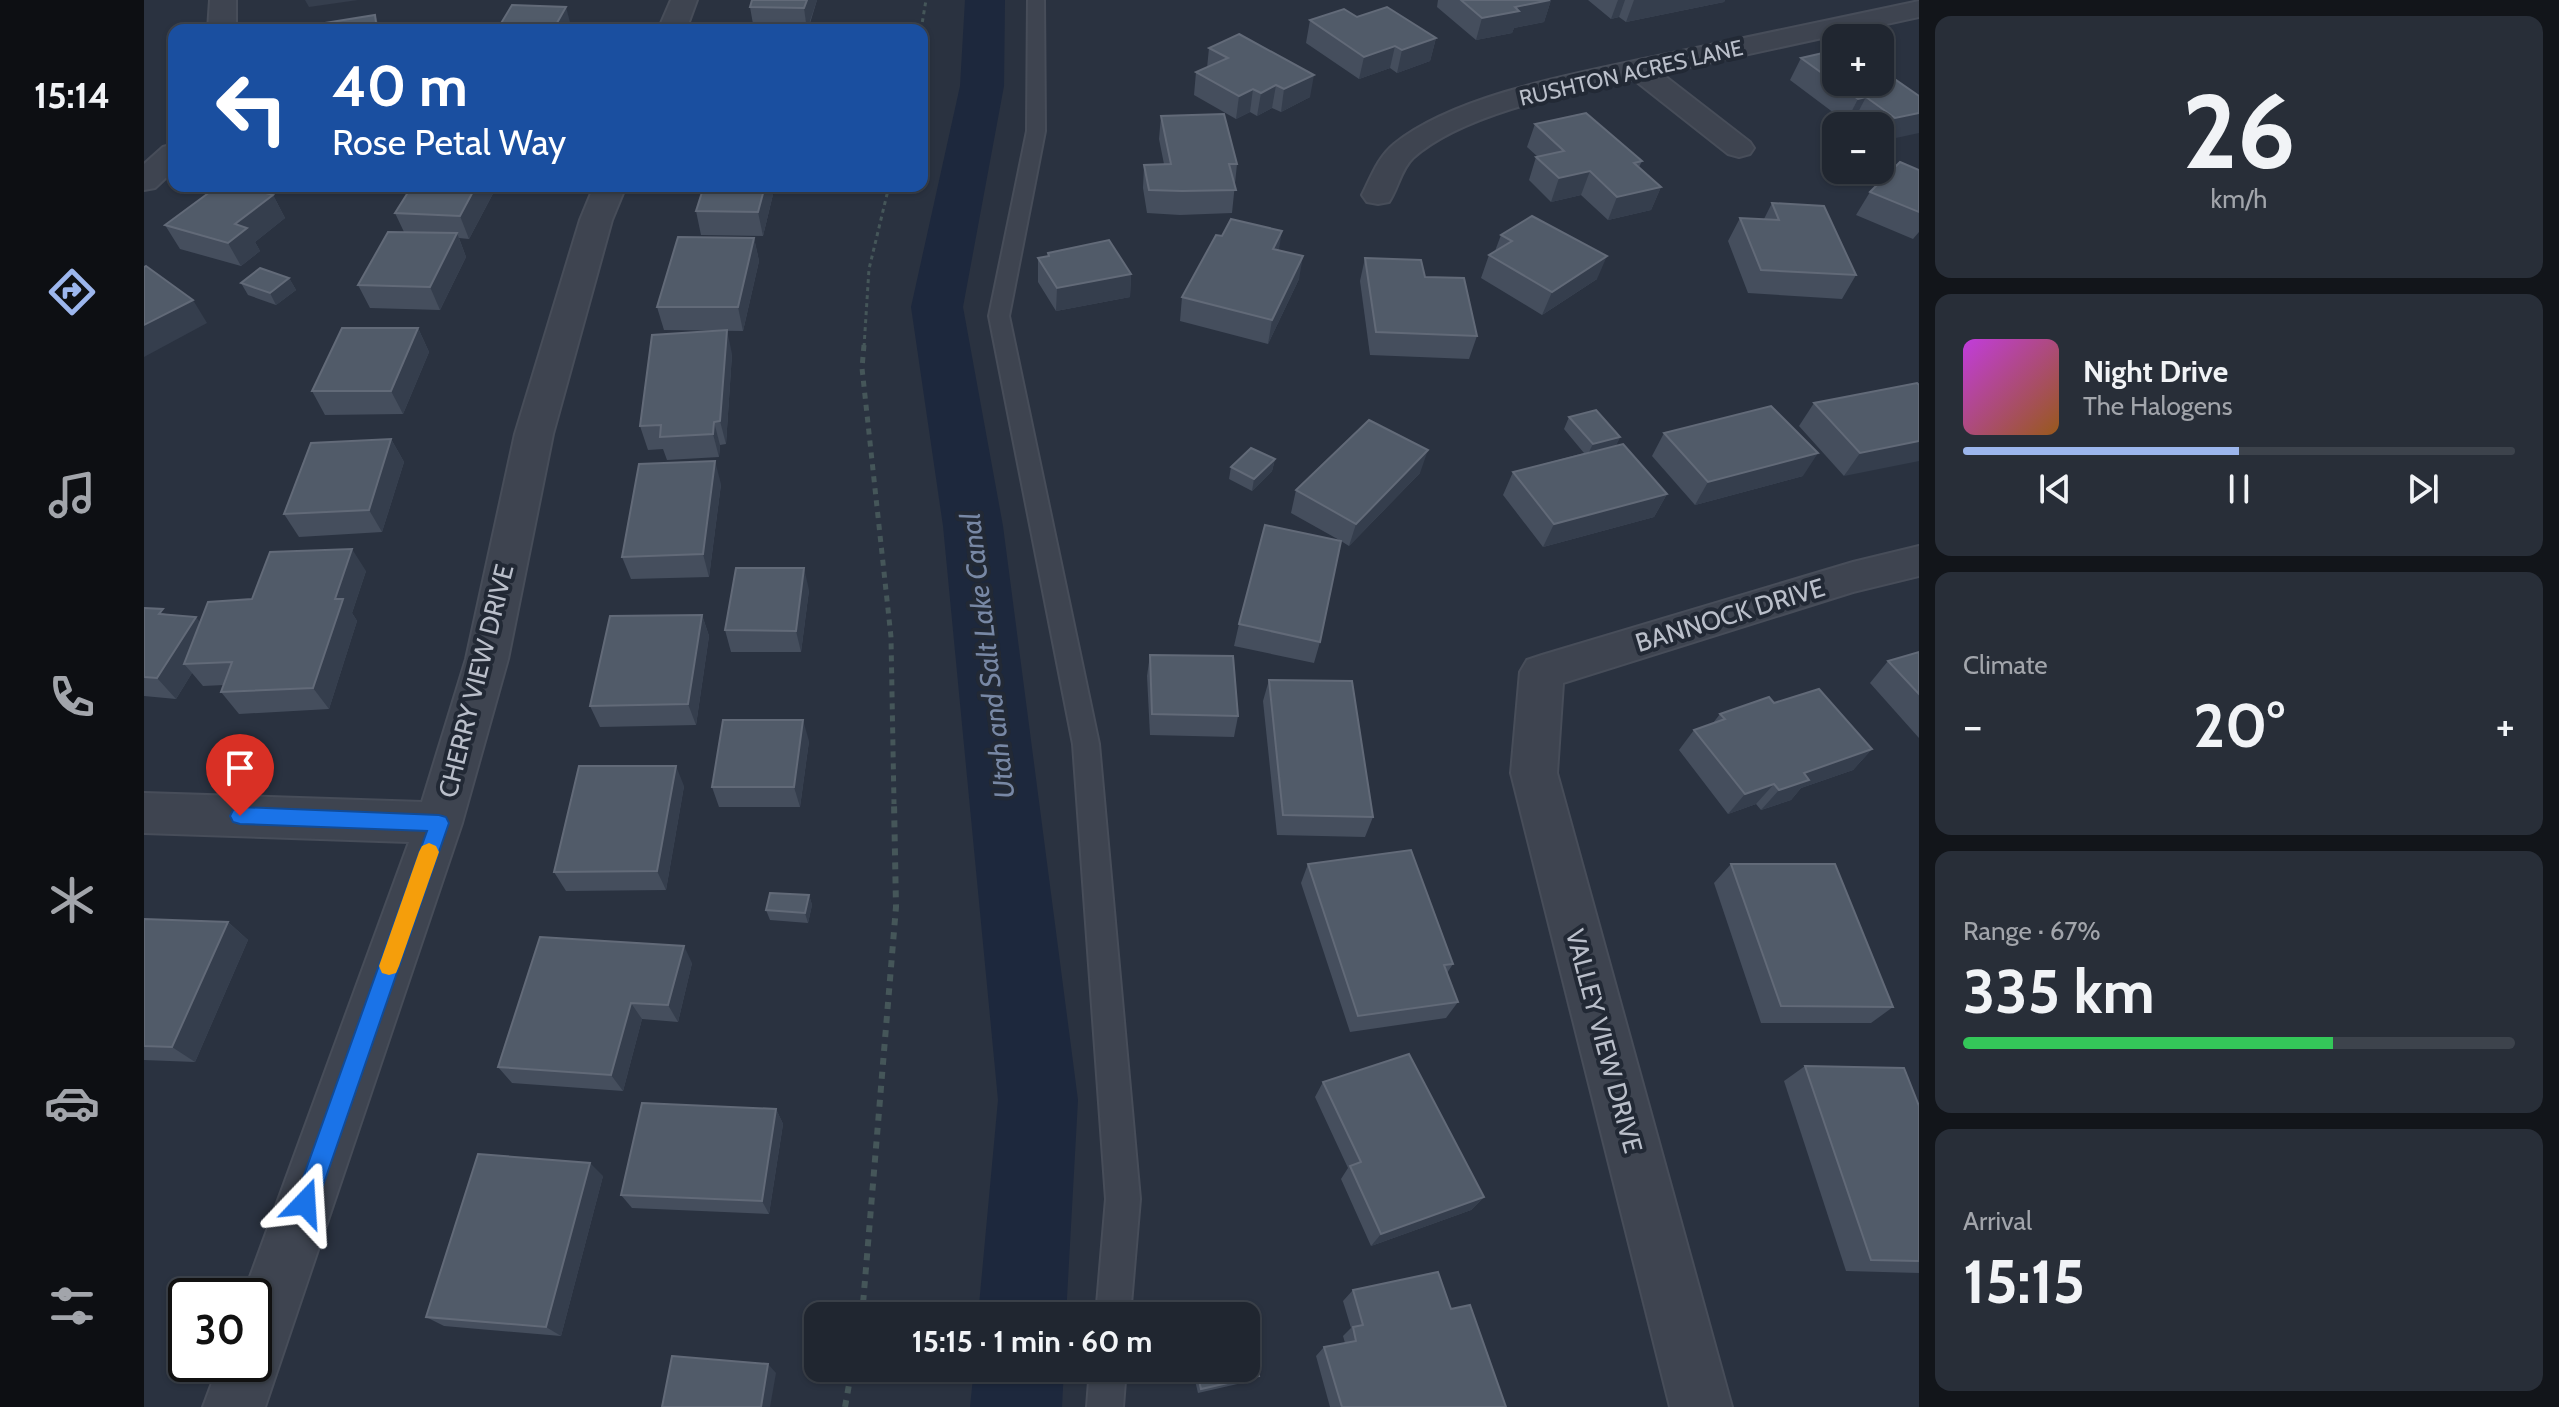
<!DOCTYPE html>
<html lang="en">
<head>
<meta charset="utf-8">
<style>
  :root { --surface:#202630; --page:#282e38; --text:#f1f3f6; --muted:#a2a5ab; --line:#3d434c; --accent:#9cb6ed }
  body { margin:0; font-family:Cabin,sans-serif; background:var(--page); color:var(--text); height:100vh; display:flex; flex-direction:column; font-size:30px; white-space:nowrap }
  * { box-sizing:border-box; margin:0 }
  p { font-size:26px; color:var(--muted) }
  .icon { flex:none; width:44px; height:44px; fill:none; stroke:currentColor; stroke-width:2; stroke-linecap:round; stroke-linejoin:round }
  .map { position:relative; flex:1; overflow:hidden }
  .drawer { display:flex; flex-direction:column; gap:16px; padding:16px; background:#12151a; width:640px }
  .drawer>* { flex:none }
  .banner { position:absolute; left:24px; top:24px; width:760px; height:168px; border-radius:16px; box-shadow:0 2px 6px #0004,0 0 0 2px var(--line); background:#1a4fa0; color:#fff; overflow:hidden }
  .buttons { position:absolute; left:1678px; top:24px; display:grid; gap:16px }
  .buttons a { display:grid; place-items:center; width:72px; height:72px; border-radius:16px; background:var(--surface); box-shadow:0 2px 6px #0004,0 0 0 2px var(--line); font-size:40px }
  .speed { position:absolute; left:24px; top:1278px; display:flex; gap:16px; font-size:40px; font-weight:700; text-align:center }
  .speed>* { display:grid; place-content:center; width:104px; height:104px; border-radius:50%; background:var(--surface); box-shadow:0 2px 6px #0004,0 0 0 2px var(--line); line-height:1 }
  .speed .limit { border:4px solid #111; border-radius:12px; background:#fff; color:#111 }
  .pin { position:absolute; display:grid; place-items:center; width:68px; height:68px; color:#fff; margin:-82px -34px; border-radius:50% 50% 50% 0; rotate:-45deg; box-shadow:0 0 8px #0007 }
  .pin .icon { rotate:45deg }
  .me { position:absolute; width:88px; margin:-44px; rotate:20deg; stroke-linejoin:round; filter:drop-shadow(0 0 6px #0008) }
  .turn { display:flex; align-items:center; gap:28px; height:168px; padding:0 32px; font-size:36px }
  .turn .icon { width:104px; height:104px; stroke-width:2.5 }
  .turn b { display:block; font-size:56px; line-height:68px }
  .big { font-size:60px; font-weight:800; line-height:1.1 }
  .drawer .card { flex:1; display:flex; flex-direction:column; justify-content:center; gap:12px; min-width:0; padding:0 28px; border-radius:16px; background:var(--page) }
  .drawer .dial { align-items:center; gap:0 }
  .dial b { font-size:104px; line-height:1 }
  .song { display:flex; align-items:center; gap:24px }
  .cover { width:96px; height:96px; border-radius:12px; background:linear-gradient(135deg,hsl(290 70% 55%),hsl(30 70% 35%)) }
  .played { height:8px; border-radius:4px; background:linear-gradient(90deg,var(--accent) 50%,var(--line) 50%) }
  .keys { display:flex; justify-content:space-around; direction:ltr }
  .heat { display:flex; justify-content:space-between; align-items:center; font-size:44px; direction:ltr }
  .charge { height:12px; border-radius:6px; background:linear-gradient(90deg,#34c759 67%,var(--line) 0) }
  .trip { position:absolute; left:660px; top:1302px; width:456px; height:80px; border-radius:16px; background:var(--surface); box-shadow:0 2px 6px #0004,0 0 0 2px var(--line); font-weight:800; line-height:80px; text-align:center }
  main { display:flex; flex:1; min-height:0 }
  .dock { display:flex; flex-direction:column; width:144px; justify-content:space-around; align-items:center; background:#0d0f13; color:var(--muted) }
  .dock .icon { width:56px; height:56px }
  .dock .current { color:var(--accent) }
  .dock b { font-size:36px; color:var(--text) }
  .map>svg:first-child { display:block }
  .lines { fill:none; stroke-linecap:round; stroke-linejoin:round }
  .canal { fill:#1d283d; fill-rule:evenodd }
  .lane-casing { stroke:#474d59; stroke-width:4 }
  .street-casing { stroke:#474d59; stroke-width:4 }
  .path-far2 { stroke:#455659; stroke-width:3; stroke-dasharray:4 4; stroke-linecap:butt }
  .path-far1 { stroke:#455659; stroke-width:5; stroke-dasharray:6 6; stroke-linecap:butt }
  .path { stroke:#455659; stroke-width:6; stroke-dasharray:7 7; stroke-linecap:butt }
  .lane { fill:#3e4450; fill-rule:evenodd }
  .street { fill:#3e4450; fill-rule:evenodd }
  .wall { fill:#454e5d }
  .shaded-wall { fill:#353e4d }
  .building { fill:#515b69; stroke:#626a78; stroke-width:2 }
  .route { fill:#1a73e8; stroke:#114b97; stroke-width:2 }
  .slow { fill:#f59e0b }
  .labels { text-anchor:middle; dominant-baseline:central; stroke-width:8; stroke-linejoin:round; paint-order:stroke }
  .far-street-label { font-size:22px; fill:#babfca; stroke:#222935 }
  .street-label { font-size:26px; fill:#babfca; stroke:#222935 }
  .water-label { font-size:28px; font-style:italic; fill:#7888a5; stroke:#222935 }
</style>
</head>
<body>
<main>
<nav class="dock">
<b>15:14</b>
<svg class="icon current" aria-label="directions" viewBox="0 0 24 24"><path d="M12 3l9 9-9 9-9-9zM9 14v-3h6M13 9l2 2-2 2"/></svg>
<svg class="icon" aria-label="music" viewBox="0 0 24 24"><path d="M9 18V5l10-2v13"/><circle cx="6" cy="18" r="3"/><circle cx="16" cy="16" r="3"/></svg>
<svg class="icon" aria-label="phone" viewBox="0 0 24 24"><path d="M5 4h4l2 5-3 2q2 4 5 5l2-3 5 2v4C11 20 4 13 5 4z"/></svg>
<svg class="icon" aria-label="climate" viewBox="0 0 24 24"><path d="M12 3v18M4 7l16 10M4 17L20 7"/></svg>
<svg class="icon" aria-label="car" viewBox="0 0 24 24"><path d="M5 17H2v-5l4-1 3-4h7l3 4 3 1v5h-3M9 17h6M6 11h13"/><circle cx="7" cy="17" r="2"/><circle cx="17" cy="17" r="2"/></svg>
<svg class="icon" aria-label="filters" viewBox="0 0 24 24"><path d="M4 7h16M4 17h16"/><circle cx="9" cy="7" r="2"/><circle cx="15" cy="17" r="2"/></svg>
</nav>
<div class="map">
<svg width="1775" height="1407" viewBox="0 0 1775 1407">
  <rect width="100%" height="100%" fill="#2a3240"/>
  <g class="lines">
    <g class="canal">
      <polygon points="821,0 861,0 860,86 819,307 859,526 934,1100 922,1316 834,1316 854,1100 799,526 767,307 816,86"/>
      <polygon points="830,1368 920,1368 918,1407 826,1407"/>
    </g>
    <defs>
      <g id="lane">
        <polygon points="884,0 900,0 901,131 865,316 955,744 996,1199 986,1316 952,1316 962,1199 929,744 845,316 883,131"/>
        <polygon points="946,1368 982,1368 979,1407 943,1407"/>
      </g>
      <g id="street">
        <polygon points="66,0 92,0 92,30 64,30"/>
        <polygon points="527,0 553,0 542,30 514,30"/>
        <path d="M1775,1V17L1517,73L1606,142L1610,148L1606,154L1595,157L1584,154L1489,79C1424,93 1318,114 1269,158C1257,169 1254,189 1245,202L1234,204L1223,202L1218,195C1227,177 1234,157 1250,144C1313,93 1441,72 1519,55C1605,37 1690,19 1775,1Z"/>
        <polygon points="30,144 30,170 11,188 0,190 0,164 19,147"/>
        <polygon points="450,186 482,186 468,220 409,434 364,659 318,823 121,1407 59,1407 75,1364 110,1364 110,1296 99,1296 265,842 0,833 0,793 278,802 322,659 371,434 436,220"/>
        <polygon points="1775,546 1775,576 1709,592 1419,683 1413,773 1588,1407 1526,1407 1367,773 1376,672 1383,660 1398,655 1709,562"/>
      </g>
    </defs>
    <use href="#lane" class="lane-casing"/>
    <use href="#street" class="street-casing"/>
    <g class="path-far2">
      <polyline points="777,30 782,0"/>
      <polyline points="720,347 725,269 745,186"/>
    </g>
    <polyline class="path-far1" points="720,345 718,368 747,637 750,804"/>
    <g class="path">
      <polyline points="718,1316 752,907 750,802"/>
      <polyline points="701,1407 708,1368"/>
    </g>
    <use href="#lane" class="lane"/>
    <use href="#street" class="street"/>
  </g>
  <g class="wall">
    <polygon points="673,0 664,30 601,30 609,24 606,7"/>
    <polygon points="1294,0 1407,0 1400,22 1370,28 1368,33 1332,40 1293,7"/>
    <polygon points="1444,0 1581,0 1580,2 1482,22 1475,17 1467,19"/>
    <polygon points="1213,17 1292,38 1286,61 1253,73 1246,68 1215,79 1162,43 1166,20"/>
    <polygon points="1065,48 1166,97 1137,112 1128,108 1113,116 1106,112 1092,119 1050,95 1052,72 1063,68"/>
    <polygon points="1657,58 1775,96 1738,141 1736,140 1736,126 1718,126 1710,120 1702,122 1646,80"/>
    <polygon points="1017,116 1093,164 1088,213 1036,215 1003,213 999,188 1000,165 1020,164 1015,139"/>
    <polygon points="1391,124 1498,161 1495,167 1517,187 1507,210 1464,220 1437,195 1407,202 1385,180 1392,157 1394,157 1383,147"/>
    <polygon points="1775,170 1775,232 1769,239 1712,215 1726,192"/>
    <polygon points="268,186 353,186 325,239 315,238 322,257 296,310 226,308 214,285 260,232 251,213"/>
    <polygon points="560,186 631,186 619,236 557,235 552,211"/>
    <polygon points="129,195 141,218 111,242 116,251 97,266 36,249 21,225"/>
    <polygon points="1628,203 1712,275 1698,299 1604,293 1584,241 1596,218 1620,219"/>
    <polygon points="1357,235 1453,279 1398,315 1337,278 1345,255 1351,251"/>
    <polygon points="1078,236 1135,250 1155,279 1124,344 1036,321 1038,297"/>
    <polygon points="610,238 615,261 599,331 520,330 513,307"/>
    <polygon points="904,253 987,274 986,297 912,311 894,282 894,258 904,256"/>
    <polygon points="1221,258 1281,277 1333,336 1325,359 1226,355 1216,281"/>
    <polygon points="145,278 152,290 132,305 104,295 97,283"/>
    <polygon points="274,328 285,352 259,414 181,415 168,391"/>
    <polygon points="588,354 582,444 576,445 575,457 523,460 519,449 504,450 496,426"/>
    <polygon points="1775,385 1700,476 1655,426 1670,403"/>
    <polygon points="1425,417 1476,437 1472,445 1523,494 1510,517 1399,547 1359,495 1369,472 1440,453 1420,429"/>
    <polygon points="1520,433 1659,476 1551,505 1508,456"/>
    <polygon points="247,439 260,462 238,532 155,537 140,514"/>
    <polygon points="1131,459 1128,471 1108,491 1085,479 1087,467"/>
    <polygon points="1276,473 1205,546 1197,541 1176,642 1170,663 1090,646 1095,624 1197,541 1147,513 1152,490"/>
    <polygon points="577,484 565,577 487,579 478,557"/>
    <polygon points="222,571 208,613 213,621 185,709 95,714 77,692 80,685 59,686 48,673 32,699 0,696 0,608 56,623 108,599"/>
    <polygon points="665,590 657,652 587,652 581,630"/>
    <polygon points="558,615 565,636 552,725 456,727 446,706"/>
    <polygon points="1775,652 1775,738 1726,683 1744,661"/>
    <polygon points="1006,655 1094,716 1090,737 1006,735 1003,676"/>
    <polygon points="1125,680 1229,817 1221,837 1133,835 1119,701"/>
    <polygon points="1630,703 1728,749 1709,770 1657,788 1647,800 1617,810 1612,804 1584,814 1535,750 1550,730 1569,723 1576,714"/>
    <polygon points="665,741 656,807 575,807 568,787"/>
    <polygon points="540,786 522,890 422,891 410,872"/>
    <polygon points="1164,864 1309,964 1303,973 1314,1002 1302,1018 1206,1032 1157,883"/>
    <polygon points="1587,864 1749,1007 1727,1023 1617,1023 1570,883"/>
    <polygon points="665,895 668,905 664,923 626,920 622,910"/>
    <polygon points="0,919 84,922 104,940 51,1062 0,1060"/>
    <polygon points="548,963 534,1022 498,1019 479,1091 368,1083 354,1067"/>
    <polygon points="1661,1066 1775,1106 1775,1273 1702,1271 1640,1081"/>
    <polygon points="1179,1082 1340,1197 1327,1210 1227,1246 1197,1179 1204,1168 1171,1097"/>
    <polygon points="632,1109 639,1124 625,1214 488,1208 477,1195"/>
    <polygon points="459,1176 417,1336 300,1326 282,1317"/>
    <polygon points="1209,1290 1307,1309 1362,1407 1186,1407 1172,1356 1180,1347 1201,1343 1199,1336 1207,1328 1199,1301"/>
    <polygon points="1048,1368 1102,1368 1115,1376 1111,1380 1054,1393"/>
  </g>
  <g class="shaded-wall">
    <polygon points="161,0 214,0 165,7"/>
    <polygon points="663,0 673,0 663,30 660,8"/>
    <polygon points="1407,0 1400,22 1370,28 1368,33 1332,40 1338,18 1371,7"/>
    <polygon points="1474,0 1481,0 1475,17 1467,19"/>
    <polygon points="1490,0 1581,0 1580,2 1482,22"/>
    <polygon points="422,7 428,30 409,30"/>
    <polygon points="231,15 237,30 233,30"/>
    <polygon points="1292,38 1286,61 1253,73 1258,50"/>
    <polygon points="1251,46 1246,68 1215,79 1220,57"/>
    <polygon points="1170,75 1166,97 1137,112 1140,89"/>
    <polygon points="1132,85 1128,108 1113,116 1117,93"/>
    <polygon points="1109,89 1106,112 1092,119 1095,96"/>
    <polygon points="1722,97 1710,120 1702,122 1714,99"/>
    <polygon points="1775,113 1775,133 1738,141 1751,118"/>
    <polygon points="1446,171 1437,195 1407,202 1415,178"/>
    <polygon points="332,186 353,186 325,239 316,216"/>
    <polygon points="621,186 631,186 619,236 614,212"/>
    <polygon points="1517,187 1507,210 1464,220 1473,197"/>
    <polygon points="129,195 141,218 111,242 116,251 97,266 84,243 91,224"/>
    <polygon points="1138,231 1134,255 1129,249"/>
    <polygon points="313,233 322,257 296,310 286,287"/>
    <polygon points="610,238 615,261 599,331 594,307"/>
    <polygon points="1159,256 1155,279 1124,344 1128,320"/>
    <polygon points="1463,256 1453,279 1398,315 1408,292"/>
    <polygon points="987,274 986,297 912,311 913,288"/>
    <polygon points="145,278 152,290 132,305 126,293"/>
    <polygon points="49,300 63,323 0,357 0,325"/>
    <polygon points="274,328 285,352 259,414 247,391"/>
    <polygon points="583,330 588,354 582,444 576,421"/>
    <polygon points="570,422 576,445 575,457 569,434"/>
    <polygon points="1476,437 1470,449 1443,456 1449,444"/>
    <polygon points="247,439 260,462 238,532 225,510"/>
    <polygon points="1775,441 1775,461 1700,476 1716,453"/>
    <polygon points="1284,450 1276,473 1205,546 1212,524"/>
    <polygon points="1674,453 1659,476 1551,505 1564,482"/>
    <polygon points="1131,459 1128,471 1108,491 1110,479"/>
    <polygon points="571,461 577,484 565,577 559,554"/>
    <polygon points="1523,494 1510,517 1399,547 1410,524"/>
    <polygon points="208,549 222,571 208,613 213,621 185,709 169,688 191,599"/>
    <polygon points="660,568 665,590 657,652 652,631"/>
    <polygon points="558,615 565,636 552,725 544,704"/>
    <polygon points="52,617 70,639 40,664 48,673 32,699 13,678"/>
    <polygon points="659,720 665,741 656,807 650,787"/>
    <polygon points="1728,749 1709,770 1657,788 1647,800 1617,810 1635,790 1660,773"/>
    <polygon points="532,766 540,786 522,890 513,871"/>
    <polygon points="1630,784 1612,804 1584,814 1601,794"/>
    <polygon points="665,895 668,905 664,923 661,913"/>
    <polygon points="84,922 104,940 51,1062 28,1047"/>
    <polygon points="540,946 548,963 534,1022 524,1005"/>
    <polygon points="487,1003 498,1019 479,1091 467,1075"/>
    <polygon points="632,1109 639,1124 625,1214 618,1201"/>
    <polygon points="446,1163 459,1176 417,1336 402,1327"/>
    <polygon points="1340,1197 1327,1210 1227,1246 1237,1234"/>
    <polygon points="624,1364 632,1373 626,1407 617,1407"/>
  </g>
  <g class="building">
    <polygon points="608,0 663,0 660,8 606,7"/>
    <polygon points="1317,0 1406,0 1371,7 1375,11 1338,18"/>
    <polygon points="368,5 422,7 409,30 353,30"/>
    <polygon points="1243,7 1292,38 1258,50 1251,46 1220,57 1166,20 1200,9 1213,17"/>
    <polygon points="231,15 233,30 174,30 174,24"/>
    <polygon points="603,24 659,24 657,30 601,30"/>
    <polygon points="1095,34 1170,75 1140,89 1132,85 1117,93 1109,89 1095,96 1052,72 1084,58 1065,48"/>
    <polygon points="1692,50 1692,82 1736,82 1736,69 1775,96 1775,113 1751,118 1722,97 1714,99 1657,58"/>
    <polygon points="1442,113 1498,161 1490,163 1517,187 1473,197 1446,171 1415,178 1392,157 1420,151 1391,124"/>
    <polygon points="1080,114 1093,164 1085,164 1092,190 1038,191 1005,190 1000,165 1027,164 1017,116"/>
    <polygon points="1756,162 1775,170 1775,212 1726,192"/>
    <polygon points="74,186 96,186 129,195 91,224 103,228 84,243 21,225"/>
    <polygon points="268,186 332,186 316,216 251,213"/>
    <polygon points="560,186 621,186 614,212 552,211"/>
    <polygon points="1628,203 1680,206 1712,275 1617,270 1596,218 1635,220"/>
    <polygon points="1388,216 1463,256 1408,292 1345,255 1368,241 1357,235"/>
    <polygon points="1087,219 1138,231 1129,249 1159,256 1128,320 1038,297 1072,235 1078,236"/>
    <polygon points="244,232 313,233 286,287 214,285"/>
    <polygon points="534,237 610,238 594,307 513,307"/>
    <polygon points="965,240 987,274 913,288 894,258 905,256 904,253"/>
    <polygon points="1221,258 1277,260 1281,277 1320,278 1333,336 1232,332"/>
    <polygon points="2,266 49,300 0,325 0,267"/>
    <polygon points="116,268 145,278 126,293 97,283"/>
    <polygon points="198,328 274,328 247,391 168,391"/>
    <polygon points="583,330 576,421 570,422 569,434 516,437 517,425 496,426 508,335"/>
    <polygon points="1773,383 1775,385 1775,441 1716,453 1670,403"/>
    <polygon points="1627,406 1674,453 1564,482 1520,433"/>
    <polygon points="1452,410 1476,437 1449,444 1425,417"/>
    <polygon points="1225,420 1284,450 1212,524 1152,490"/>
    <polygon points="247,439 225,510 140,514 167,443"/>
    <polygon points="1479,444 1523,494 1410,524 1369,472"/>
    <polygon points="1107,448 1131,459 1110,479 1087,467"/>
    <polygon points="571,461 559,554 478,557 495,464"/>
    <polygon points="1121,525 1197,541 1176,642 1095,624"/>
    <polygon points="208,549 191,599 199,599 169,688 77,692 88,662 40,664 64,602 108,599 126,552"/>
    <polygon points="592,568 660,568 652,631 581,630"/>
    <polygon points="0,608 19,609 15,614 52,617 13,678 0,677"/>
    <polygon points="558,615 544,704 446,706 466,616"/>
    <polygon points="1775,652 1775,694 1744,661"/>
    <polygon points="1006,655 1089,656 1094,716 1008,714"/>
    <polygon points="1125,680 1208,681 1229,817 1139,815"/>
    <polygon points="1675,689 1728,749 1660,773 1665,780 1635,790 1630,784 1601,794 1550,730 1581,719 1576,714 1625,697 1630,703"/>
    <polygon points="579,720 659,720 650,787 568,787"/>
    <polygon points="435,766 532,766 513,871 410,872"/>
    <polygon points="1267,850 1309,964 1300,965 1314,1002 1214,1016 1164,864"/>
    <polygon points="1587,864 1691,864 1749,1007 1637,1006"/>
    <polygon points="626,893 665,895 661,913 622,910"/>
    <polygon points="0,919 84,922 28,1047 0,1046"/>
    <polygon points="396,937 540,946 524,1005 487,1003 467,1075 354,1067"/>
    <polygon points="1265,1054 1340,1197 1237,1234 1206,1166 1217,1162 1179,1082"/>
    <polygon points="1661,1066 1760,1068 1775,1106 1775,1261 1727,1260"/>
    <polygon points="498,1103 632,1109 618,1201 477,1195"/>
    <polygon points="334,1154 446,1163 402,1327 282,1317"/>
    <polygon points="1294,1272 1307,1309 1326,1305 1362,1407 1198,1407 1180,1347 1212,1341 1209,1327 1219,1325 1209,1290"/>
    <polygon points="1102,1332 1115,1376 1057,1389 1052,1368 1102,1368"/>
    <polygon points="528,1356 624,1364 617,1407 518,1407"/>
  </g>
  <polygon class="route" points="96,807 295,815 302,817 305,823 173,1203 170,1211 161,1215 153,1211 150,1203 283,831 96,824 89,822 86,816 89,810"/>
  <polygon class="slow" points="285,843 292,846 295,852 255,966 252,973 245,975 238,973 235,966 275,852 278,846"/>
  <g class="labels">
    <g class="far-street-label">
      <text transform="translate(1487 73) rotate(-13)">RUSHTON ACRES LANE</text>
    </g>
    <g class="street-label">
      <text transform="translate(1586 615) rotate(-17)">BANNOCK DRIVE</text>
      <text transform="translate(332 681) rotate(-76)">CHERRY VIEW DRIVE</text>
      <text transform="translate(1460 1041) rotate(75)">VALLEY VIEW DRIVE</text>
    </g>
    <g class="water-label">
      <text transform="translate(843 656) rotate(-97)">Utah and Salt Lake Canal</text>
    </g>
  </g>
</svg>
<div class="buttons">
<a>+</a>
<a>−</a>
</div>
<div class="speed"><div class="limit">30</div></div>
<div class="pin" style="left:96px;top:816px;background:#d93025"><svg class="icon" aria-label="arrive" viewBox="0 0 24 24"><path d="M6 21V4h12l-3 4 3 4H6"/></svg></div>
<svg class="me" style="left:161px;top:1203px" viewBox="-20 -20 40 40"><path d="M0-17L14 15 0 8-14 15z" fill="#1a73e8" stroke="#fff" stroke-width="4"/></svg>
<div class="trip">15:15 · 1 min · 60 m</div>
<div class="banner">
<div class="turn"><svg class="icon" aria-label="left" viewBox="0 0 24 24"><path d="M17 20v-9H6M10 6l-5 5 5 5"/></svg><div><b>40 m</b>Rose Petal Way</div></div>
</div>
</div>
<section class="drawer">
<div class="card dial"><b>26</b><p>km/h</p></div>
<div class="card">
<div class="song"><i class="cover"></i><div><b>Night Drive</b><p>The Halogens</p></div></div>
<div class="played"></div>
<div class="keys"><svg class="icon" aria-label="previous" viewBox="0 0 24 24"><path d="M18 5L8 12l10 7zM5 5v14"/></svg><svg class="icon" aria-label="pause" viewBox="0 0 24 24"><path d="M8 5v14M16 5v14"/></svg><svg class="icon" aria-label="next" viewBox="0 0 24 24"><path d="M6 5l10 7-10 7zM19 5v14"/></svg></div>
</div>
<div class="card"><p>Climate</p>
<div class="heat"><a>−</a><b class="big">20°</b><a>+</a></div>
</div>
<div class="card"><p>Range · 67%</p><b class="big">335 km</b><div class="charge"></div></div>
<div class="card"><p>Arrival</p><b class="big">15:15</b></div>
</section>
</main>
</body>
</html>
